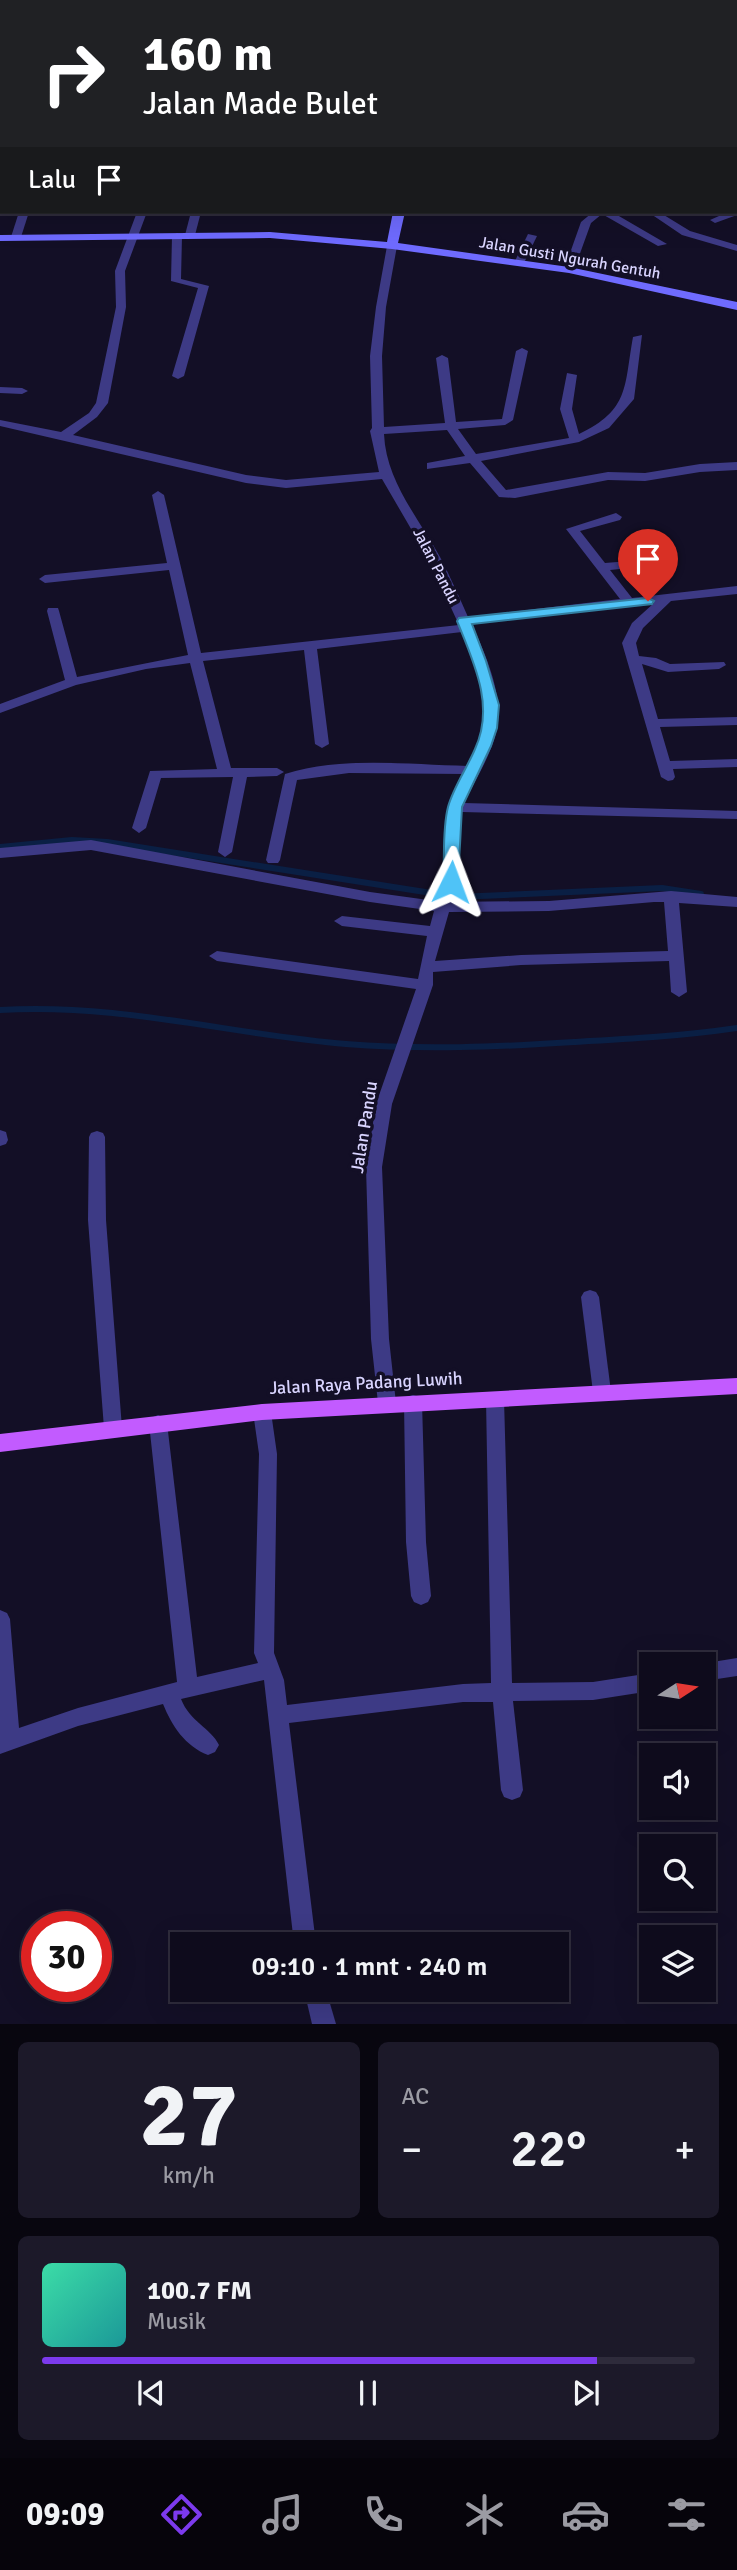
<!DOCTYPE html>
<html lang="id">
<head>
<meta charset="utf-8">
<style>
  :root { --surface:#0e0b1c; --page:#1c1929; --text:#f1f3f6; --muted:#9b9ba3; --line:#2e2b3b; --accent:#7c3aed }
  body { margin:0; font-family:Signika,sans-serif; background:var(--page); color:var(--text); height:100vh; display:flex; flex-direction:column; font-size:26px; white-space:nowrap }
  * { box-sizing:border-box; margin:0 }
  p { font-size:23px; color:var(--muted) }
  .icon { flex:none; width:38px; height:38px; fill:none; stroke:currentColor; stroke-width:2; stroke-linecap:round; stroke-linejoin:round }
  .map { position:relative; height:2024px; overflow:hidden }
  .drawer { display:flex; flex-direction:column; gap:18px; padding:18px; background:#08060f; flex:1 }
  .drawer>* { flex:none }
  .hud { position:absolute; left:0px; top:0px; width:738px; height:214px; box-shadow:0 7px 28px #0002,0 0 0 2px var(--line); background:#202124; color:#fff; overflow:hidden }
  .needle { width:46px; rotate:78deg }
  .buttons { position:absolute; left:639px; top:1652px; display:grid; gap:14px }
  .buttons a { display:grid; place-items:center; width:77px; height:77px; border-radius:0px; background:var(--surface); box-shadow:0 7px 28px #0002,0 0 0 2px var(--line); font-size:35px }
  .speed { position:absolute; left:21px; top:1911px; display:flex; gap:14px; font-size:35px; font-weight:700; text-align:center }
  .speed>* { display:grid; place-content:center; width:91px; height:91px; border-radius:50%; background:var(--surface); box-shadow:0 7px 28px #0002,0 0 0 2px var(--line); line-height:1 }
  .speed .limit { border:10px solid #d22; background:#fff; color:#111 }
  .pin { position:absolute; display:grid; place-items:center; width:60px; height:60px; color:#fff; margin:-72px -30px; border-radius:50% 50% 50% 0; rotate:-45deg; box-shadow:0 0 7px #0007 }
  .pin .icon { rotate:45deg }
  .me { position:absolute; width:77px; margin:-38px; rotate:3deg; stroke-linejoin:round; filter:drop-shadow(0 0 5px #0008) }
  .turn { display:flex; align-items:center; gap:24px; height:147px; padding:0 28px; font-size:32px }
  .turn .icon { width:91px; height:91px; stroke-width:2.5 }
  .turn b { display:block; font-size:49px; line-height:60px }
  .then { display:flex; align-items:center; height:66px; padding:0 28px; background:#0003; gap:14px; font-size:26px }
  .big { font-size:52px; font-weight:600; line-height:1.1 }
  .drawer .widget { flex:1; display:flex; flex-direction:column; justify-content:center; gap:10px; min-width:0; padding:0 24px; border-radius:10px; background:var(--page) }
  .drawer .dial { align-items:center; gap:0 }
  .dial b { font-size:91px; line-height:1 }
  .song { display:flex; align-items:center; gap:21px }
  .cover { width:84px; height:84px; border-radius:10px; background:linear-gradient(135deg,hsl(160 70% 55%),hsl(180 70% 35%)) }
  .played { height:7px; border-radius:4px; background:linear-gradient(90deg,var(--accent) 85%,var(--line) 85%) }
  .keys { display:flex; justify-content:space-around; direction:ltr }
  .heat { display:flex; justify-content:space-between; align-items:center; font-size:38px; direction:ltr }
  .drawer .tiles { flex:1; display:grid; gap:18px; grid-template-columns:1fr 1fr }
  .widget:last-child { grid-column:span 2 }
  .trip { position:absolute; left:170px; top:1932px; width:399px; height:70px; border-radius:0px; background:var(--surface); box-shadow:0 7px 28px #0002,0 0 0 2px var(--line); font-weight:600; line-height:70px; text-align:center }
  .menu { display:flex; height:112px; justify-content:space-around; align-items:center; background:#06040b; color:var(--muted) }
  .menu .icon { width:49px; height:49px }
  .menu .selected { color:var(--accent) }
  .menu b { font-size:32px; color:var(--text) }
  .map>svg:first-child { display:block }
  .lines { fill:none; stroke-linecap:round; stroke-linejoin:round }
  .stream { stroke:#0a1f44; stroke-width:6 }
  .street { fill:#3d3a85; fill-rule:evenodd }
  .secondary { fill:#6f6bff; fill-rule:evenodd }
  .primary { fill:#c25bff; fill-rule:evenodd }
  .route { fill:#4fc3f7; stroke:#337fa1; stroke-width:2 }
  .labels { text-anchor:middle; dominant-baseline:central; stroke-width:7; stroke-linejoin:round; paint-order:stroke }
  .far-street-label { font-size:16px; fill:#d9d4ff; stroke:#130f26 }
  .street-label { font-size:18px; fill:#d9d4ff; stroke:#130f26 }
</style>
</head>
<body>
<div class="map">
<svg width="737" height="2024" viewBox="0 0 737 2024">
  <rect width="100%" height="100%" fill="#130f26"/>
  <g class="lines">
    <g class="stream">
      <polyline points="0,847 72,840 107,842 457,897 662,888 701,894"/>
      <path d="M0,1010C122,1003 227,1034 346,1044C422,1050 498,1047 574,1042C628,1039 683,1036 737,1028"/>
    </g>
    <g class="street">
      <polygon points="240,0 248,0 239,2"/>
      <polygon points="320,0 333,0 318,2"/>
      <polygon points="446,0 457,0 445,2"/>
      <polygon points="517,0 527,0 516,2"/>
      <rect x="0" y="155" width="2" height="6"/>
      <polygon points="737,209 737,215 715,223 710,220 728,212 737,212"/>
      <polygon points="19,212 29,212 21,237 16,240 11,237"/>
      <path d="M137,212H147L125,271L126,307L108,403L97,417L73,435L246,475L286,480L379,472L370,431L372,428L370,356L376,307L387,246L392,243L397,246L386,307L382,356L384,427L445,423L436,358L442,355L448,358L456,422L502,419L516,351L522,348L528,351L513,420L505,425L458,429L476,454L569,438L560,409L567,373L577,375L572,409L579,434C630,410 624,386 633,337L642,335L634,399L609,428L579,442L481,461L506,490L608,472L645,473L700,464L737,462V470L700,472L645,481L608,480L515,498L499,497L470,463L427,469V463L465,456L447,430L384,434C386,481 418,517 440,557C450,576 459,597 468,617L620,599L566,529L616,513L622,517L620,520L580,531L605,563L654,559V565L650,566L610,570L632,598L737,586V594L671,601L643,628L636,643L639,656L656,658L670,664L724,662L726,665L719,669L668,672L642,664L658,719L737,717V725L660,727L670,761L737,759V767L673,769L675,777L673,780L668,781L661,777L622,643L632,623L654,603L472,624C485,654 504,695 497,729C491,756 476,778 464,803L737,811V819L462,812L458,882L451,887L444,882L448,807L464,774L349,773L297,780L280,860L278,863H268L266,860L285,774C342,756 409,765 468,766C494,711 483,686 462,632L317,649L329,744L322,748L315,744L304,650L203,661L231,768H277L284,772L277,776L247,777L232,852L225,857L218,852L233,777L161,778L146,828L139,833L132,828L150,771L217,769L190,663L146,669L76,685L0,713V704L65,680L47,611L48,608H58L59,611L77,677L188,655L169,570L45,583L39,579L45,575L167,563L152,495L158,491L164,495L201,653L459,625L428,558L382,479L286,488L246,483L0,426V420L61,432L89,413L96,403L116,307L115,271Z"/>
      <polygon points="191,212 201,212 195,235 190,238 185,235"/>
      <polygon points="593,212 612,212 667,244 658,246 602,214 591,223 574,270 565,272 564,270 581,222"/>
      <polygon points="648,212 659,212 690,231 737,245 737,251 682,235"/>
      <polygon points="177,233 182,236 181,279 209,286 184,376 178,379 172,376 198,288 171,281 172,236"/>
      <polygon points="528,234 537,236 523,265 515,265 514,263"/>
      <polygon points="0,387 22,388 28,391 22,394 0,393"/>
      <path d="M91,840L370,892L443,902L549,901L671,891L737,897V907L679,903L687,992L679,997L671,992L669,961L521,965L433,972V985L392,1104L382,1167L389,1339L396,1403L394,1408L387,1410L380,1408L378,1403L371,1339L366,1167L376,1104L416,989L217,961L209,956L217,951L418,979L427,936L342,926L334,921L342,916L430,926L434,911L370,902L91,850L0,858V848ZM654,902H664L668,951L521,955L435,961L449,912L549,911Z"/>
      <polygon points="0,1130 6,1132 8,1140 6,1144 0,1146"/>
      <polygon points="97,1131 103,1133 105,1137 106,1220 122,1428 120,1433 113,1436 106,1433 104,1428 88,1220 89,1137 91,1133"/>
      <polygon points="590,1290 596,1292 599,1297 611,1392 609,1397 602,1399 595,1397 593,1392 581,1297 584,1292"/>
      <path d="M495,1392L502,1394L504,1399L512,1683L593,1682L651,1673V1691L593,1700L513,1701L523,1790L520,1797L512,1800L504,1797L501,1790L493,1702H463L289,1723L316,1944H294L264,1680L181,1699C190,1722 211,1728 219,1745L215,1752L208,1755C185,1746 172,1726 163,1704L78,1726L0,1754V1610L7,1613L10,1619L19,1728L78,1708L177,1682L149,1423L151,1418L158,1415L165,1418L167,1423L197,1677L258,1663L254,1653L259,1454L253,1412L255,1407L262,1404L269,1407L271,1412L277,1454L274,1653L284,1680L287,1705L463,1684L491,1683L486,1399L488,1394Z"/>
      <polygon points="413,1395 420,1397 422,1402 426,1542 431,1596 428,1602 421,1605 414,1602 411,1596 406,1542 404,1402 406,1397"/>
      <polygon points="737,1658 737,1676 704,1681 704,1664 700,1664"/>
      <polygon points="304,1990 326,1990 336,2024 312,2024"/>
    </g>
    <g class="secondary">
      <rect x="0" y="87" width="2" height="6"/>
      <polygon points="393,212 405,212 398,243 569,267 737,302 737,310 569,273 392,249 270,238 0,241 0,235 270,232 387,242"/>
    </g>
    <polygon class="primary" points="737,1378 737,1394 262,1420 0,1452 0,1434 262,1404"/>
  </g>
  <path class="route" d="M648,598L654,601L652,604L472,624L486,661L499,705L497,728L491,746L462,807L458,882L451,887L446,885L443,882C445,859 442,830 448,807C453,788 467,768 475,749C495,706 474,663 457,621L459,618Z"/>
  <g class="labels">
    <g class="far-street-label">
      <text transform="translate(570 258) rotate(10)">Jalan Gusti Ngurah Gentuh</text>
      <text transform="translate(436 566) rotate(63)">Jalan Pandu</text>
    </g>
    <g class="street-label">
      <text transform="translate(364 1127) rotate(-81)">Jalan Pandu</text>
      <text transform="translate(366 1383) rotate(-3)">Jalan Raya Padang Luwih</text>
    </g>
  </g>
</svg>
<div class="buttons">
<a><svg class="needle" viewBox="-14 -14 28 28"><path d="M0-13l5 13h-10z" fill="#e53935"/><path d="M0 13l5-13h-10z" fill="#9b9ba3"/></svg></a>
<a><svg class="icon" aria-label="sound" viewBox="0 0 24 24"><path d="M4 9h4l5-4v14l-5-4H4zM17 9q2 3 0 6"/></svg></a>
<a><svg class="icon" aria-label="search" viewBox="0 0 24 24"><circle cx="10" cy="10" r="6"/><path d="M15 15l6 6"/></svg></a>
<a><svg class="icon" aria-label="layers" viewBox="0 0 24 24"><path d="M12 4l9 5-9 5-9-5zM3 14l9 5 9-5"/></svg></a>
</div>
<div class="speed"><div class="limit">30</div></div>
<div class="pin" style="left:648px;top:601px;background:#d93025"><svg class="icon" aria-label="arrive" viewBox="0 0 24 24"><path d="M6 21V4h12l-3 4 3 4H6"/></svg></div>
<svg class="me" style="left:451px;top:882px" viewBox="-20 -20 40 40"><path d="M0-17L14 15 0 8-14 15z" fill="#4fc3f7" stroke="#fff" stroke-width="4"/></svg>
<div class="trip">09:10 · 1 mnt · 240 m</div>
<div class="hud">
<div class="turn"><svg class="icon" aria-label="right" viewBox="0 0 24 24"><path d="M7 20v-9h11M14 6l5 5-5 5"/></svg><div><b>160 m</b>Jalan Made Bulet</div></div>
<div class="then">Lalu<svg class="icon" aria-label="arrive" viewBox="0 0 24 24"><path d="M6 21V4h12l-3 4 3 4H6"/></svg></div>
</div>
</div>
<section class="drawer">
<div class="tiles">
<div class="widget dial"><b>27</b><p>km/h</p></div>
<div class="widget"><p>AC</p>
<div class="heat"><a>−</a><b class="big">22°</b><a>+</a></div>
</div>
<div class="widget">
<div class="song"><i class="cover"></i><div><b>100.7 FM</b><p>Musik</p></div></div>
<div class="played"></div>
<div class="keys"><svg class="icon" aria-label="previous" viewBox="0 0 24 24"><path d="M18 5L8 12l10 7zM5 5v14"/></svg><svg class="icon" aria-label="pause" viewBox="0 0 24 24"><path d="M8 5v14M16 5v14"/></svg><svg class="icon" aria-label="next" viewBox="0 0 24 24"><path d="M6 5l10 7-10 7zM19 5v14"/></svg></div>
</div>
</div>
</section>
<nav class="menu">
<b>09:09</b>
<svg class="icon selected" aria-label="directions" viewBox="0 0 24 24"><path d="M12 3l9 9-9 9-9-9zM9 14v-3h6M13 9l2 2-2 2"/></svg>
<svg class="icon" aria-label="music" viewBox="0 0 24 24"><path d="M9 18V5l10-2v13"/><circle cx="6" cy="18" r="3"/><circle cx="16" cy="16" r="3"/></svg>
<svg class="icon" aria-label="phone" viewBox="0 0 24 24"><path d="M5 4h4l2 5-3 2q2 4 5 5l2-3 5 2v4C11 20 4 13 5 4z"/></svg>
<svg class="icon" aria-label="climate" viewBox="0 0 24 24"><path d="M12 3v18M4 7l16 10M4 17L20 7"/></svg>
<svg class="icon" aria-label="car" viewBox="0 0 24 24"><path d="M5 17H2v-5l4-1 3-4h7l3 4 3 1v5h-3M9 17h6M6 11h13"/><circle cx="7" cy="17" r="2"/><circle cx="17" cy="17" r="2"/></svg>
<svg class="icon" aria-label="filters" viewBox="0 0 24 24"><path d="M4 7h16M4 17h16"/><circle cx="9" cy="7" r="2"/><circle cx="15" cy="17" r="2"/></svg>
</nav>
</body>
</html>
